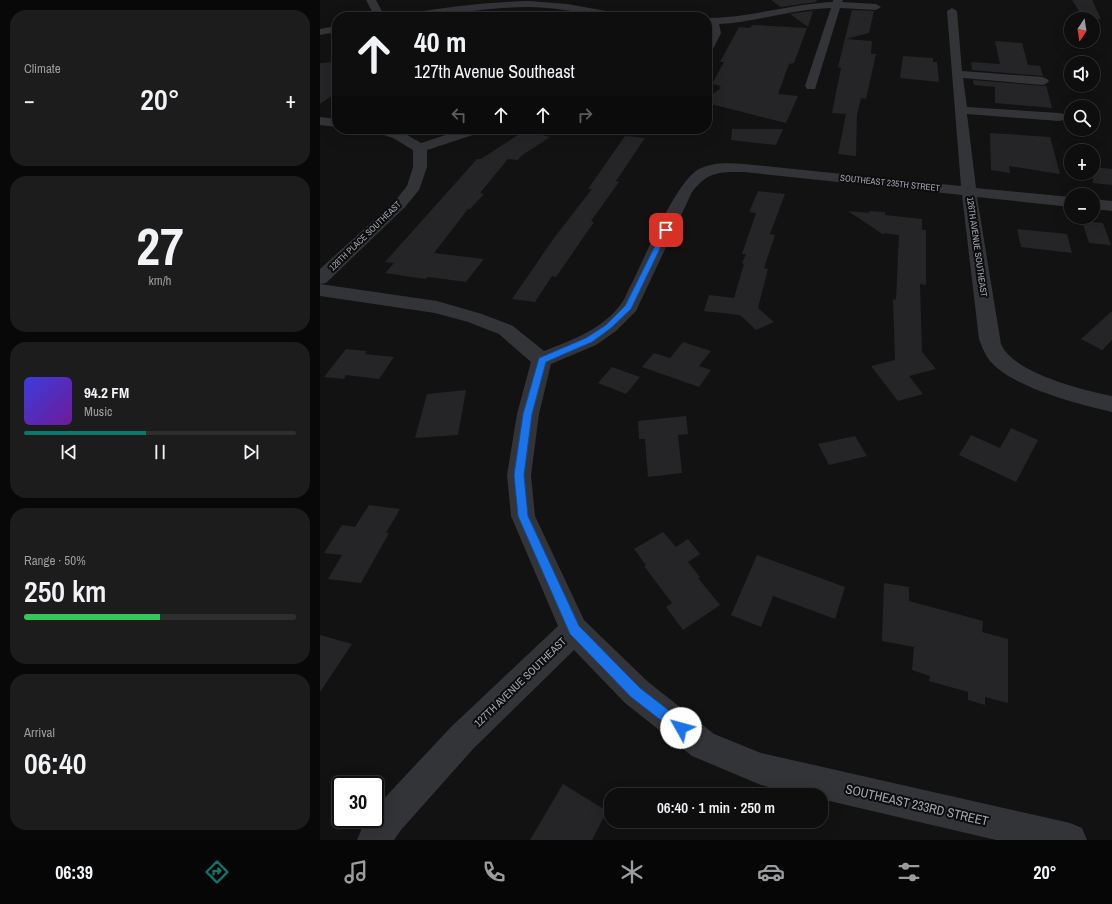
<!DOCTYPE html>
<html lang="en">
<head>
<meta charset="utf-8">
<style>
  :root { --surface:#0e0e0e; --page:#1c1c1c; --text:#f1f3f6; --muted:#9b9c9e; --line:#2e2e2e; --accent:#0f766e }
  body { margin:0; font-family:"Archivo Narrow",sans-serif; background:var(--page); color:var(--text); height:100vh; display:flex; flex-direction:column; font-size:15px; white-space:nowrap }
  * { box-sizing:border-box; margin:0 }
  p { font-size:13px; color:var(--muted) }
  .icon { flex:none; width:22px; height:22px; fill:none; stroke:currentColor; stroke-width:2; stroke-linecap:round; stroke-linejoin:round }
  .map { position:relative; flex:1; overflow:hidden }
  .panel { display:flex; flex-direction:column; gap:10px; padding:10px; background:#080808; width:320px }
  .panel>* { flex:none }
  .guide { position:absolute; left:12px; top:12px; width:380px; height:122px; border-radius:16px; box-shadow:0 4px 16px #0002,0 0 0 1px var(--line); background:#0e0e0e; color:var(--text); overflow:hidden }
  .needle { width:26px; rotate:192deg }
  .fabs { position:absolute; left:744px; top:12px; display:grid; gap:8px }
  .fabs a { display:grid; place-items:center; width:36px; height:36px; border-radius:50%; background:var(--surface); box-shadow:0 4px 16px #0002,0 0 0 1px var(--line); font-size:20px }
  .speed { position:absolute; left:12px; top:776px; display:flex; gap:8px; font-size:20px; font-weight:700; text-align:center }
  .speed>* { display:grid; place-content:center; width:52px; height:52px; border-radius:50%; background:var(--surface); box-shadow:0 4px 16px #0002,0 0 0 1px var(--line); line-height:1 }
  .speed .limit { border:2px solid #111; border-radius:6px; background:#fff; color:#111 }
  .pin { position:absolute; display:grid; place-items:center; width:34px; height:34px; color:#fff; margin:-17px; border-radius:8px; box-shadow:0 2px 6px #0006 }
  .me { position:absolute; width:44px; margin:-22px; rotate:308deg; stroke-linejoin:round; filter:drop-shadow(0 0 3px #0008) }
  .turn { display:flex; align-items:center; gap:14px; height:84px; padding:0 16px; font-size:18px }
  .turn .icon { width:52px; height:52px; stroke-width:2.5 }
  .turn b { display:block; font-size:28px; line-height:34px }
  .lanes { display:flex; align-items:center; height:38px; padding:0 16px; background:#0003; justify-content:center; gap:20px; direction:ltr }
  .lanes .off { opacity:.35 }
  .big { font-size:30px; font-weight:600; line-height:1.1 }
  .panel .card { flex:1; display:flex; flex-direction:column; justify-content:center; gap:6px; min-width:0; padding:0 14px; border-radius:16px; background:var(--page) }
  .panel .dial { align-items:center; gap:0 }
  .dial b { font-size:52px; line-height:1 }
  .song { display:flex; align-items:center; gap:12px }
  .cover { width:48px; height:48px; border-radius:6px; background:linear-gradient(135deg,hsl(240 70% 55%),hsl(280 70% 35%)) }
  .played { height:4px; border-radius:2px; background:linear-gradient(90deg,var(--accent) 45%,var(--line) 45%) }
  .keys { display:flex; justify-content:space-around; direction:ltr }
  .heat { display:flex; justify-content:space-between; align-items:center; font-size:22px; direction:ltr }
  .charge { height:6px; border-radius:3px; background:linear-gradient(90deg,#34c759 50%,var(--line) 0) }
  .trip { position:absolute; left:284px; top:788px; width:224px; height:40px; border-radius:16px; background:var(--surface); box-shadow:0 4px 16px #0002,0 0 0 1px var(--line); font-weight:600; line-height:40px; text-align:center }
  .menu { display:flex; height:64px; justify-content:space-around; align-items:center; background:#060606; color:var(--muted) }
  .menu .icon { width:28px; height:28px }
  .menu .active { color:var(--accent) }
  .menu b { font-size:18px; color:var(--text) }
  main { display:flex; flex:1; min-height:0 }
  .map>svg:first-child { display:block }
  .building { fill:#252527 }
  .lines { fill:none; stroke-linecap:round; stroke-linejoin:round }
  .minor { fill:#333438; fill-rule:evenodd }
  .route { fill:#1a73e8; stroke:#114b97 }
  .labels { text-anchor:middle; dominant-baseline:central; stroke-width:4; stroke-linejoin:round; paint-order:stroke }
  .far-street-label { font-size:9px; fill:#a4a7b3; stroke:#0d0d0e }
  .street-label { font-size:11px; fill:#a4a7b3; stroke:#0d0d0e }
  .near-street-label { font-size:13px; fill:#a4a7b3; stroke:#0d0d0e }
</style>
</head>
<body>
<main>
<section class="panel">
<div class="card"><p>Climate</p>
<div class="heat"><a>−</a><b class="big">20°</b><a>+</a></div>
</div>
<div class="card dial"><b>27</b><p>km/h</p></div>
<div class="card">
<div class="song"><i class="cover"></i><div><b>94.2 FM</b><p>Music</p></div></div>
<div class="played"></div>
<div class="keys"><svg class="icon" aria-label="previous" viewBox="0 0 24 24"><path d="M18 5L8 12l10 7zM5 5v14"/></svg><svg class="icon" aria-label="pause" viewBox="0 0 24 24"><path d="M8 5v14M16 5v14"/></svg><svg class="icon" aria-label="next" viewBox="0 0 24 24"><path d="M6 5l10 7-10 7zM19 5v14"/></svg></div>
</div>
<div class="card"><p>Range · 50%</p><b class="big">250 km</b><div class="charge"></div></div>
<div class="card"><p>Arrival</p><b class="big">06:40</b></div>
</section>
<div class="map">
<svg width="792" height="840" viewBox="0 0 792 840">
  <rect width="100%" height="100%" fill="#121213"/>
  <g class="building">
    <polygon points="451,0 497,0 496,2 461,7"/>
    <polygon points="752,0 772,0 781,19 764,19"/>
    <polygon points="532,10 554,11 549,33 526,39 552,41 551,54 556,54 546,99 541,98 537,115 536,156 518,154 526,114 512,113 521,68 518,67"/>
    <polygon points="493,11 488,27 470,14 483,12"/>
    <polygon points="433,25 487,28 474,63 469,64 458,94 478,96 466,123 387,103 387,98 401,88 399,88 401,86 392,84 404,62 400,62 419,27 429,28"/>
    <polygon points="675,41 702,43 708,65 720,66 723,76 652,70 651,62 680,64"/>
    <polygon points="583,56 613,58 613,62 617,62 619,82 580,78"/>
    <polygon points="17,62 17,92 0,104 0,63"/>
    <polygon points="653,80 723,86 726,85 732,108 675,103 675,87 654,85"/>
    <polygon points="207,129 212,129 211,132 230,137 201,156 198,160 188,159 160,193 164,194 150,209 148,209 114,253 164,259 146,282 108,277 105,279 65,273 74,263 65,262 157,159 161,159"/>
    <polygon points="412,129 463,129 456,145 411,140"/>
    <polygon points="670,133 730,137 740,174 689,166 690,173 671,170"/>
    <polygon points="305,136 325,138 296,181 299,182 271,221 274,222 236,277 232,276 215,302 192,299 234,238 272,189 268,189"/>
    <polygon points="773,167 792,169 792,185 773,183"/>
    <polygon points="438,191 465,194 450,234 455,235 444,268 448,269 438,308 454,322 436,330 420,315 384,311 389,295 414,298 424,264 422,263 426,254 422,254 436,213 429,212"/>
    <polygon points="528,211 549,213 549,211 565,212 565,215 602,219 602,230 606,230 606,285 600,284 602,352 616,369 589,376 603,394 578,401 551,366 575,360 573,299 576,300 579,235 564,233 564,235"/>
    <polygon points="762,221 783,223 791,245 769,243"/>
    <polygon points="697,229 747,234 752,253 701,247"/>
    <polygon points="792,311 792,340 782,350 761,339"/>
    <polygon points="363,342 391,351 379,366 391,370 379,387 322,367 334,353 350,358"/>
    <polygon points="26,349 47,351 45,354 74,357 59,379 26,375 24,379 4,377"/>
    <polygon points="292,367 320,377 306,394 278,383"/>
    <polygon points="146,390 138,435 95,438 107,394"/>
    <polygon points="366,416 368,434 358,435 362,473 328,477 325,439 319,439 318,421"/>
    <polygon points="691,428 718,440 696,482 639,455 651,435 680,448"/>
    <polygon points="535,436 547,456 509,465 498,444"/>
    <polygon points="49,505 80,509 66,533 69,533 41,583 8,579 22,555 4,553 22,525 35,527"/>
    <polygon points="343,532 356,547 368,539 380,554 368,562 380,577 378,578 400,605 363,630 346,607 352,603 324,566 326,565 314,549"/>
    <polygon points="437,555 525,587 515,619 453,596 441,627 411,615"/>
    <polygon points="564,583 589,587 589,601 663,621 662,632 688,639 688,703 665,697 665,705 648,700 648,692 609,681 610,676 592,670 594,647 562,641"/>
    <polygon points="0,635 32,644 0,692"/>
    <polygon points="243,784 287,811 272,840 210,840"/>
  </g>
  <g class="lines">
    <g class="minor">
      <polygon points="46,0 56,0 65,17 55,17"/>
      <path d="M513,0H523L522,2L556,4L561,7L556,10L520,8L495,89H487L485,86L511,8C473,9 436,22 399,24L401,33L392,51L387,54V40L391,33L389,24H387V18C429,18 470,4 513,2Z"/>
      <path d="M210,1L247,4L303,14L308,17C274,17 242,7 208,7C165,7 124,17 81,17L86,14C127,7 168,2 210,1Z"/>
      <path d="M632,8L637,11L642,71L723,77L727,79L729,81L727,83L723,85L643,78L647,107L739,113L744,114L745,117L744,120L739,121L647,114L656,188L751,197V207L657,197L681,344C693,373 763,390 792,396V412C758,404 693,388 670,361C665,355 662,347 659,339L642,195L424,172C400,172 388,171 372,192L316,311L296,331L276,345L231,364L219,414L211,475L215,516L264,620L327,681L394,734L441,753L750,823L762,828L767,840H676L501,799V795H483L441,785L372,756L305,703L254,650L153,749L81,830L74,840H37L42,828L48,819H55V809L57,806L131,727L238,626L191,516L187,475L197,414L211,362L179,334L148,322L115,313L0,296V284L117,301L162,314L193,326L224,351C252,340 283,329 301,304C306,298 308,289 312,283C325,257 356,181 379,169C393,162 409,163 424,164L641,186L627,11Z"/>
      <polygon points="17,26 17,32 0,35 0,29"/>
      <polygon points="0,117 17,119 17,127 0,125"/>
      <path d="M53,129C78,129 81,131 101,143L144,129H164L162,132L107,150V167L99,190L85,207L6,283L0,284V269L75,201L87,186L93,167V150L73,138L55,132Z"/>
      <polygon points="773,199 792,201 792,211 773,209"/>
    </g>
  </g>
  <polygon class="route" points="346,227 349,230 311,309 291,328 272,342 226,362 212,414 204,475 208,516 259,626 320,688 365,723 367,728 365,732 361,734 356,732 311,697 250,634 198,516 194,475 203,414 219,358 266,338 286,325 305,306 343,230"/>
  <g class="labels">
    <g class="far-street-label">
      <text transform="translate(570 183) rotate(6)">SOUTHEAST 235TH STREET</text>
      <text transform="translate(45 236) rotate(-44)">128TH PLACE SOUTHEAST</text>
      <text transform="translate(657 247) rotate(82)">126TH AVENUE SOUTHEAST</text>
    </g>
    <g class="street-label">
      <text transform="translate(200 682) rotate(-44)">127TH AVENUE SOUTHEAST</text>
    </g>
    <g class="near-street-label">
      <text transform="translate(597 805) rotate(13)">SOUTHEAST 233RD STREET</text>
    </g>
  </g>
</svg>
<div class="fabs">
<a><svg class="needle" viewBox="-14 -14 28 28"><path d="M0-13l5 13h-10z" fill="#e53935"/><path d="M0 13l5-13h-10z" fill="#9b9c9e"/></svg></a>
<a><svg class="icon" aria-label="sound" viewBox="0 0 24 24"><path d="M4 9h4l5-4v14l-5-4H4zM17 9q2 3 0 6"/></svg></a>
<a><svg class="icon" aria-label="search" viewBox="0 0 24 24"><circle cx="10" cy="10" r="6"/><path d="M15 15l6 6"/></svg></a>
<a>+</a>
<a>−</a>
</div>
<div class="speed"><div class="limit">30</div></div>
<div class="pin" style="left:346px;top:230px;background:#d93025"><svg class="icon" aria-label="arrive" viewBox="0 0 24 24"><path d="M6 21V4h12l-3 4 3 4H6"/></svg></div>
<svg class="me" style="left:361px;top:728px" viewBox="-20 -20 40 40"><circle r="19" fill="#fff"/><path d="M0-13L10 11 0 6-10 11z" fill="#1a73e8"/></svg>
<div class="trip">06:40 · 1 min · 250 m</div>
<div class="guide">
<div class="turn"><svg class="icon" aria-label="ahead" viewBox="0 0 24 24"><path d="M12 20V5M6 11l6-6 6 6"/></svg><div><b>40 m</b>127th Avenue Southeast</div></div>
<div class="lanes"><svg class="icon off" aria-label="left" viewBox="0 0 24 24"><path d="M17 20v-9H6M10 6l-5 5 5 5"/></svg><svg class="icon" aria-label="ahead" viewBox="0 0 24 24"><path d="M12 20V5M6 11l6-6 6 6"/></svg><svg class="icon" aria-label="ahead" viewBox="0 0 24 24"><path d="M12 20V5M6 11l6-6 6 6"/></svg><svg class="icon off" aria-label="right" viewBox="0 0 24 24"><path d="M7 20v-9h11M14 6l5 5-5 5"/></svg></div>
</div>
</div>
</main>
<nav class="menu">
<b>06:39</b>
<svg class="icon active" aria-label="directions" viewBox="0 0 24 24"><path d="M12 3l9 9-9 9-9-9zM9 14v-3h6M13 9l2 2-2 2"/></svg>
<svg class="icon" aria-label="music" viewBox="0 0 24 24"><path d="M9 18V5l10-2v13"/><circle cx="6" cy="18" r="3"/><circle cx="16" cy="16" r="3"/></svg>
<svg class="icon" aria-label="phone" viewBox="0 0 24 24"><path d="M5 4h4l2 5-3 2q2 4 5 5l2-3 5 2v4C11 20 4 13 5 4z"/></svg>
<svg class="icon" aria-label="climate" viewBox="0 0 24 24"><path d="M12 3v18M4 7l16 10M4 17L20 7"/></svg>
<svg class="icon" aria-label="car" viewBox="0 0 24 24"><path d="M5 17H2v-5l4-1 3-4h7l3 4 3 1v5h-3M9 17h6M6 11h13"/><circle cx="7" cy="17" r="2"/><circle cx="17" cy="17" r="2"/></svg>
<svg class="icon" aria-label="filters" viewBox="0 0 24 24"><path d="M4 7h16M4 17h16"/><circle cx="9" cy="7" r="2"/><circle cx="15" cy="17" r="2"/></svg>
<b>20°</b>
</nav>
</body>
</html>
